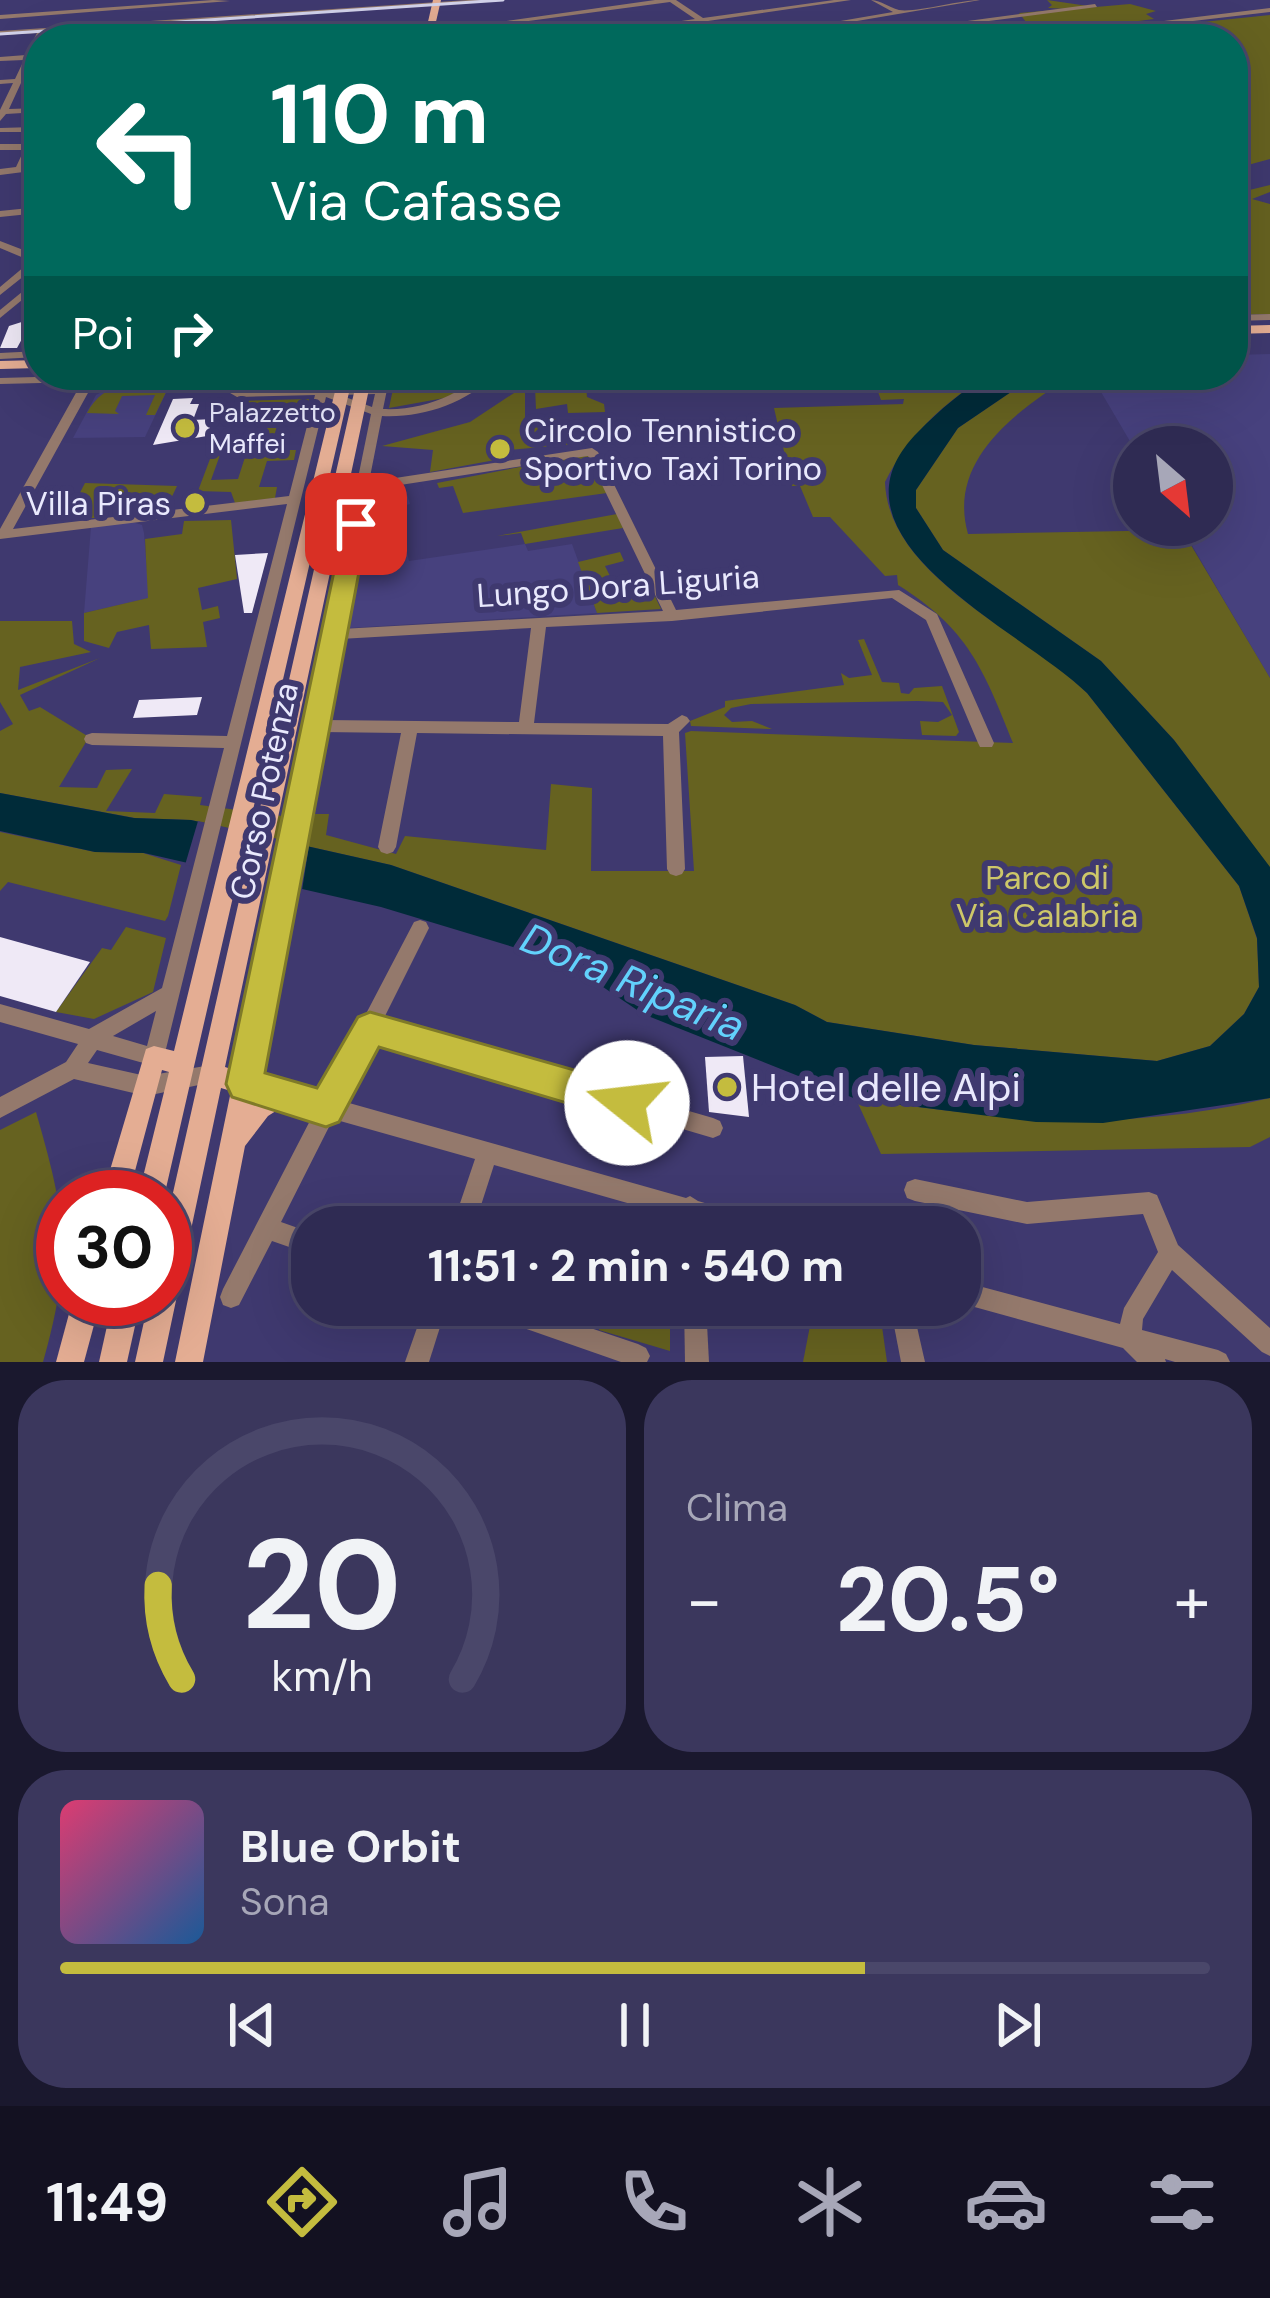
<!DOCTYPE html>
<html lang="it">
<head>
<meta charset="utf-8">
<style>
  :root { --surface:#2f2b53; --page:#3b375d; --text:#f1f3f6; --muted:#a7a7b8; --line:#4a476a; --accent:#c4bc3e }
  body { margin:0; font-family:"DM Sans",sans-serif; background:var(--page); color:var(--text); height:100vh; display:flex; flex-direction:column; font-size:45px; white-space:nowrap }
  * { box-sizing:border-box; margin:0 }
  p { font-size:39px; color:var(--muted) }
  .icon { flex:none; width:66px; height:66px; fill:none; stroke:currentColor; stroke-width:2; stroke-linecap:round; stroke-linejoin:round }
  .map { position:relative; height:1362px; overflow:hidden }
  .panel { display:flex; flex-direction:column; gap:18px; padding:18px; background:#1a182e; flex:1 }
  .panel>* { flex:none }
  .hud { position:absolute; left:24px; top:24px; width:1224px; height:366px; border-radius:48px; box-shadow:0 12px 48px #0002,0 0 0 3px var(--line); background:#00695c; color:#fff; overflow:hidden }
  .needle { width:78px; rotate:152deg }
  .fabs { position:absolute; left:1113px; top:426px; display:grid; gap:24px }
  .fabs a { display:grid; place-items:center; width:120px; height:120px; border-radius:50%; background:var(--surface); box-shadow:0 12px 48px #0002,0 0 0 3px var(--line); font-size:60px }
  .speed { position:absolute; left:36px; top:1170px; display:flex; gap:24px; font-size:60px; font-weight:700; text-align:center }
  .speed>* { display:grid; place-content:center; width:156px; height:156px; border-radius:50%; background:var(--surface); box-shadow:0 12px 48px #0002,0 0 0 3px var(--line); line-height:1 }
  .speed .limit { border:18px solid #d22; background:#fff; color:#111 }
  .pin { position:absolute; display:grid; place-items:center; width:102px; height:102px; color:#fff; margin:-51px; border-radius:24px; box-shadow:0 6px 18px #0006 }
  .me { position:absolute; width:132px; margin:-66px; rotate:286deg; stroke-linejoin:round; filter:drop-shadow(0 0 9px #0008) }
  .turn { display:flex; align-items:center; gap:42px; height:252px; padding:0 48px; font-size:54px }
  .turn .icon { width:156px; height:156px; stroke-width:2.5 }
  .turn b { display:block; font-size:84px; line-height:102px }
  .then { display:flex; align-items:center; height:114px; padding:0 48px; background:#0003; gap:24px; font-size:45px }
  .big { font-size:90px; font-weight:800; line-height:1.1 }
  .panel .tile { flex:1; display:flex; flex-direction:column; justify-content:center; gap:18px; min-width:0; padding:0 42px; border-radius:48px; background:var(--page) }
  .panel .dial { align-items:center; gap:0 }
  .dial svg { height:312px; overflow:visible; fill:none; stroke:var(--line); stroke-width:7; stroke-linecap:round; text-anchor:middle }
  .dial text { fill:var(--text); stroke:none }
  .song { display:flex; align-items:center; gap:36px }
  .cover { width:144px; height:144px; border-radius:18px; background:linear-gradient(135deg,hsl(340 70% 55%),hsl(210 70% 35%)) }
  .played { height:12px; border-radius:6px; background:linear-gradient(90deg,var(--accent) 70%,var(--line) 70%) }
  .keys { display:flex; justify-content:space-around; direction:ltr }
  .heat { display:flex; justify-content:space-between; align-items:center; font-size:66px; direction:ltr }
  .panel .tiles { flex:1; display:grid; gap:18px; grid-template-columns:1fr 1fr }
  .tile:last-child { grid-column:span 2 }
  .trip { position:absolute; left:291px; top:1206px; width:690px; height:120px; border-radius:48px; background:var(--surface); box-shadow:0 12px 48px #0002,0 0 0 3px var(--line); font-weight:800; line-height:120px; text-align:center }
  .dock { display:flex; height:192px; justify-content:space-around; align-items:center; background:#131121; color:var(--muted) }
  .dock .icon { width:84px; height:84px }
  .dock .on { color:var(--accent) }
  .dock b { font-size:54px; color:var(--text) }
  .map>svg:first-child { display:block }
  .built { fill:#47417e }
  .green { fill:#666220 }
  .water { fill:#002b39 }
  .pier { fill:#3f396f }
  .building { fill:#efe9f6 }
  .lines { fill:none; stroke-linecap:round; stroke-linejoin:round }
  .minor { fill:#94796c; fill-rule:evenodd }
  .major { fill:#e4ad93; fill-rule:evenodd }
  .tram { stroke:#d2d2ea; stroke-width:3 }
  .route { fill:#c4bc3e; stroke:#7f7a28; stroke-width:3 }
  .poi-dot { fill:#c4bc3e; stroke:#3f396f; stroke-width:4.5 }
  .labels { text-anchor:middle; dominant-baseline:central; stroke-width:12; stroke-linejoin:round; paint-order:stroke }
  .far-poi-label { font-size:27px; fill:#e9e9fd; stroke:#3f396f; text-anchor:start }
  .poi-label { font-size:33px; fill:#e9e9fd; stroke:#3f396f; text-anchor:start }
  .street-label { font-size:33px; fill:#e9e9fd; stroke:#3f396f }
  .park-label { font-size:33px; fill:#cdc769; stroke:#3f396f }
  .near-poi-label { font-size:39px; fill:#e9e9fd; stroke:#3f396f; text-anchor:start }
  .near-water-label { font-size:42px; font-style:italic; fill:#62d2fc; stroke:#3f396f }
</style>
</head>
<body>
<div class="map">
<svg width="1270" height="1362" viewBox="0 0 1270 1362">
  <rect width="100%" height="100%" fill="#3f396f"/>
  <g class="built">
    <polygon points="1270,354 1270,678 1180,525 1212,525 1212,447 1134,448 1091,375 1233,375 1233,355"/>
    <polygon points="171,382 145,437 73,438 96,395 120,383"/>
    <polygon points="404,485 410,504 396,508 409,561 525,544 528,551 572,544 597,613 349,628 374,490"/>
    <polygon points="132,522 142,525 144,533 149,598 84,613 91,527"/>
  </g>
  <g class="green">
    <polygon points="1047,0 1088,6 1073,9 1130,4 1156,11 1146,14 1154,19 998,39 899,39 890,34 902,38 915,32 934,34 940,28 964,30 971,22 988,30 979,20 1003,26 1026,22 1019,13 1067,9 1048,8 1052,5"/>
    <polygon points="1270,15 1270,159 1233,169 1233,39 1039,39"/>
    <polygon points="1270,185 1270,192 1252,199 1270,204 1270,314 1233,315 1233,194"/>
    <polygon points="396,375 482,375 450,397 389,408"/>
    <polygon points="518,375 525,375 525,418 558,419 559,425 541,426 533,434 592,432 596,442 509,450 511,457 430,472 433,450 382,446 470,422 520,389"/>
    <polygon points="534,375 567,375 572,387 586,386 587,397 604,404 605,412 568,413 567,404 536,409 535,387 544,387 544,380"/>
    <path d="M872,375H990C945,400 908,436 885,482C888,577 1026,633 1087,693L1239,886L1257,939L1259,987L1244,1014L1210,1046L1157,1061L974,1045L827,1022L795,1005L391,865L191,820L135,818L0,793V731L13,724L0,702V621H72L74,644L91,652L20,667L18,690L100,658L20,695L29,711L40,707L89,737L59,787L97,788L106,770L132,769L106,811L155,813L164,794L202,797L200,805L313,820L315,814H329L326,835L396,854L405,836L546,850L551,784L592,788L591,871H694L685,733L691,731L1013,743C983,668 968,629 898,585L897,575L885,576L830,517H813L800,486H792L774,408L903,404L904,399L881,400Z"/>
    <path d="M1036,375H1073C1016,411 947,460 968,534L1182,530L1270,678V868L1174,740L1101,661L943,550L916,508V490L958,428Z"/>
    <path d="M171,382L155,415H146L155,395L122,396L115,411L119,414L87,413C105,379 136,383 171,382Z"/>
    <polygon points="309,399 303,425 277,426 270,450 296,450 294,460 267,461 259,487 277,487 275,498 235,503 231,492 198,491 213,451 228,454 220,455 211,480 238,479 246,454 237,454 239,444 249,444 256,420 231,420 238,401"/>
    <polygon points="587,454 607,493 463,513 453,486 439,488 437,483"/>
    <polygon points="85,483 177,486 167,507 106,508 101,518 67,518"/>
    <polygon points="617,514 623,528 525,544 521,533 497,536"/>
    <polygon points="231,520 237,579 198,588 202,610 218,606 220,618 203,622 207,647 151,649 149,625 117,632 109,648 84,641 84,613 148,598 145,539 182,534 184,521"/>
    <polygon points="620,552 624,561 605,566 615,586 650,586 661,609 597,613 578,562"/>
    <polygon points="864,639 882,682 899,683 901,693 909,694 914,688 942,686 959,732 956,736 922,735 920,721 938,722 952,715 943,702 918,701 751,704 731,708 724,715 732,722 752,721 772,729 691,726 690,721 725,707 725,701 844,685 841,673 849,678 872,675 858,640"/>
    <polygon points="0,832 95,852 143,853 181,865 168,916 165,921 8,882 0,891"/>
    <polygon points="126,927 166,938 153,992 94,1019 56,1012 102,948 111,950"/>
    <path d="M1270,1098V1137L1250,1147L881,1154L856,1099C1007,1119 1118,1134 1270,1098Z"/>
    <path d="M36,1112C66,1217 73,1255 43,1362H0V1130Z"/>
    <polygon points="606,1305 670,1305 670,1351 599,1330"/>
    <polygon points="814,1305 879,1305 887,1362 803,1362"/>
  </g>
  <path class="water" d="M990,375H1036L958,428L916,490V508L943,550L1101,661L1174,740L1270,867V1098L1103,1123L1036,1122L856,1099L643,1014L569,964L381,907L144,853L95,852L0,831V793L134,818L191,820L391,865L795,1005L827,1022L974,1045L1157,1061L1210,1046L1244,1014L1259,987L1257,938L1239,886L1087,693C1023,630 812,538 918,432C941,409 961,391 990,375Z"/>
  <polygon class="pier" points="198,821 309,846 302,890 185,865"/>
  <g class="building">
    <polygon points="39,303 39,337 23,337 17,348 0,348 9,326 28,320"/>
    <polygon points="193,398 190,404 199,404 193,420 213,419 207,436 153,445 173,399"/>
    <polygon points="268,553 252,613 244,613 235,555"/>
    <polygon points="202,697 197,715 133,718 139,700"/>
    <polygon points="0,937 90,962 56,1012 0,996"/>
    <polygon points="743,1056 749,1117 709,1112 705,1057"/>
  </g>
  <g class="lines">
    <g class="minor">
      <polygon points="213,0 230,1 0,19 0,15"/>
      <polygon points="468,0 501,0 44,32 33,55 39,55 39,58 31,59 23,78 39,77 39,81 21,83 9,109 39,108 39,112 6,114 0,121 0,110 13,83 0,84 0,80 15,79 24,60 0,61 0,57 26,55 37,33 0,35 0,31"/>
      <polygon points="655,0 676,0 703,18 834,0 851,0 708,21 734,39 725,39 700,22 577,39 558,39 695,19 670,2 453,31 450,29"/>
      <path d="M871,0C882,1 888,7 899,10C915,13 959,0 980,0L752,39H735L893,12Z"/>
      <polygon points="1095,4 1097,7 888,34 885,32"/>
      <polygon points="1270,8 1270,12 1039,39 1017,39"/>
      <polygon points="416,30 418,33 304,39 308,37"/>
      <polygon points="36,123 39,123 39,135 35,144 39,144 39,150 33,150 26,166 39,164 39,170 0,175 0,169 16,167 24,150 0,150 0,144 26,144 32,132 0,132 0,128 34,127"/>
      <polygon points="1233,157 1247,163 1248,165 1244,168 1233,163"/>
      <polygon points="39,207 39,213 0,217 0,211"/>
      <polygon points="0,241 39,256 39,264 0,295 0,287 31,261 0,248"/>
      <polygon points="39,278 39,286 0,318 0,310"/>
      <polygon points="1270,314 1270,320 1233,321 1233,315"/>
      <polygon points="39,351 39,357 0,359 0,353"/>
      <path d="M109,375H214L239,391L317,388L320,375H332L328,388L376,387L378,375H390L383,409C407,410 429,405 450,395C466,388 477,375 494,375C465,404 422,418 382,416L369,482L592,448L598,452L676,610L899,590L937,614L994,743L992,747H980L978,743L926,620L892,598L672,621L546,627L534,723L668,724L682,715L687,717L690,721L679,732L685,869L682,874L676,876L670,874L667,869L663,736L417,733L396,847L393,852L387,854L381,852L378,847L401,733L322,732L256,1078L323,1096L414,922L420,920L426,922L429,928L382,1022L713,1118L720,1121L723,1128L720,1135L713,1138L374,1038L342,1101L686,1198L690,1196L698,1201L759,1219L762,1227H713L702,1224V1227H680V1218L494,1165L474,1227H452L475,1159L333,1119L281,1222L312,1233V1255L272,1241L239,1305L231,1308L223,1305L220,1297L223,1289L314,1113L245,1094L238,1091L235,1084L371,414L326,397L164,1057L161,1064L154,1066L97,1050L88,1063L146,1076L211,1065L218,1067L221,1074L218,1081L146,1096L74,1079L0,1118V1097L66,1062L78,1044L0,1022V1004L89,1029L162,988L224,748L92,745L86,743L84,739L86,735L92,733L227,736L287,504L0,539V529L82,382L0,384V378ZM206,379L237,397L315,395L289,496L13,529L94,382ZM375,394L372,407L340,395ZM588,456L663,611L341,629L368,490ZM531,628L519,722L324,720L340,639ZM156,1011L147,1046L113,1036Z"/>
      <polygon points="915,1179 1027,1202 1149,1192 1157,1195 1178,1245 1270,1328 1270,1356 1262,1352 1172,1270 1143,1319 1142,1330 1218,1350 1226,1354 1230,1362 1175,1362 1165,1359 1166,1362 1137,1362 1123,1348 960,1303 960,1281 1120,1324 1124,1308 1158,1252 1143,1214 1027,1224 915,1201 907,1198 904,1190 907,1182"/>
      <polygon points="425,1305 447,1305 429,1362 405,1362"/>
      <polygon points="478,1305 522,1305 638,1344 646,1348 650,1356 647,1362 621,1362 489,1316 481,1313"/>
      <polygon points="684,1305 706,1305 709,1362 685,1362"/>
      <polygon points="890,1305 912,1305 925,1362 901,1362"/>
    </g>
    <g class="major">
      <polygon points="433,0 441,0 432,39 424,39"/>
      <polygon points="1270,325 1270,333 1233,334 1233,326"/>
      <polygon points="39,360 39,368 0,369 0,361"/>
      <polygon points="339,375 353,375 164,1197 138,1197 169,1072 162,1070 128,1197 102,1197 146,1049 154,1046 174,1051"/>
      <polygon points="358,375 372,375 225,1067 253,1076 257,1084 254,1097 281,1082 290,1086 293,1094 290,1102 268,1116 245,1146 203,1362 175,1362 231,1091 221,1088 163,1362 135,1362 149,1299 165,1299 165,1228"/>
      <polygon points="73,1299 101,1299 84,1362 56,1362"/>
      <polygon points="113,1299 141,1299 127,1362 99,1362"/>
    </g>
    <polyline class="tram" points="0,34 503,0"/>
  </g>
  <polygon class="route" points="356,517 368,524 265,1073 317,1088 358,1017 370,1012 627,1085 640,1090 646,1103 640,1116 627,1121 379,1047 339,1122 326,1127 232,1097 226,1084 344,524"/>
  <g class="poi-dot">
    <circle cx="185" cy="428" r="12"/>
    <circle cx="500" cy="449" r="12"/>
    <circle cx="195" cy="503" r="12"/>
    <circle cx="727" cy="1087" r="12"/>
  </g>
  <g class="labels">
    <g class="far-poi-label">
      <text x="209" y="412">Palazzetto<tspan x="209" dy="31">Maffei</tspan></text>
    </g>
    <g class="poi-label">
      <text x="524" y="430">Circolo Tennistico<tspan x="524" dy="38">Sportivo Taxi Torino</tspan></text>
      <text x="171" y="503" text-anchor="end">Villa Piras</text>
    </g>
    <g class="street-label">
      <text transform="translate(618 586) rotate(-4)">Lungo Dora Liguria</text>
      <text transform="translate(264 791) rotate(-78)">Corso Potenza</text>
    </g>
    <g class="park-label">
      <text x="1047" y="877">Parco di<tspan x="1047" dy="38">Via Calabria</tspan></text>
    </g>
    <g class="near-poi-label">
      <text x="751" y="1087">Hotel delle Alpi</text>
    </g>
    <g class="near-water-label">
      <text transform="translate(633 982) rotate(23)">Dora Riparia</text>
    </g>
  </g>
</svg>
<div class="fabs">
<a><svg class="needle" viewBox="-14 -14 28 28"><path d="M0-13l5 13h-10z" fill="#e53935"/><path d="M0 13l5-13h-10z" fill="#a7a7b8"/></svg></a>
</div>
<div class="speed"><div class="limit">30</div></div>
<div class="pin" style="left:356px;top:524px;background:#d93025"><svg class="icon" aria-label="arrive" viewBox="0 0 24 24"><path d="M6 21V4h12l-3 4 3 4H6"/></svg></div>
<svg class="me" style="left:627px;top:1103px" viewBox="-20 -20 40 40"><circle r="19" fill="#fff"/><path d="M0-13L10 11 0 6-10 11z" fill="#c4bc3e"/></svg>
<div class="trip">11:51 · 2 min · 540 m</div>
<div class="hud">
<div class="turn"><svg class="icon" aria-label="left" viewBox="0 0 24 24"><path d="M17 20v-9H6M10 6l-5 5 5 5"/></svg><div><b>110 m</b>Via Cafasse</div></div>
<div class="then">Poi<svg class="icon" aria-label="right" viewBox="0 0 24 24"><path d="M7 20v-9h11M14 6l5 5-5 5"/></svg></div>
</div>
</div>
<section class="panel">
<div class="tiles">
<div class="tile dial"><svg viewBox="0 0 100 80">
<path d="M14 69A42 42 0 1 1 86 69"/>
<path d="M14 69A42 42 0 0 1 8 45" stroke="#c4bc3e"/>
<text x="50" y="56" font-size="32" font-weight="700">20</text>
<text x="50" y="72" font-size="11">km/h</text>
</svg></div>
<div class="tile"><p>Clima</p>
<div class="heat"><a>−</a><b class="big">20.5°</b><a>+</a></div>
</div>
<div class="tile">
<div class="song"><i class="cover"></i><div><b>Blue Orbit</b><p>Sona</p></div></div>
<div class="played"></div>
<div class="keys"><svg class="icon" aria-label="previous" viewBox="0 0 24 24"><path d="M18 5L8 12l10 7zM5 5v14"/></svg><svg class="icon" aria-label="pause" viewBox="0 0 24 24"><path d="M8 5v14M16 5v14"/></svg><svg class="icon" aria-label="next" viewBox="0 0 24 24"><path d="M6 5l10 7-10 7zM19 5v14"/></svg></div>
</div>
</div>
</section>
<nav class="dock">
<b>11:49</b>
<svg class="icon on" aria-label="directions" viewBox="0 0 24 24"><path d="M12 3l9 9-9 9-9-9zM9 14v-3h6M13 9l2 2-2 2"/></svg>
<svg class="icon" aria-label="music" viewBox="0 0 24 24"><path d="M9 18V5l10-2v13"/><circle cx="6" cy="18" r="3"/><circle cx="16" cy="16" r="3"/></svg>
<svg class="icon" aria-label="phone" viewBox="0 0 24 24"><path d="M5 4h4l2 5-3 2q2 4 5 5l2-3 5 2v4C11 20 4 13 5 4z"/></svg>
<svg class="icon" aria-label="climate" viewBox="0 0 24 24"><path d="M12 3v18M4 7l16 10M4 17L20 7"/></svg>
<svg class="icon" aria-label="car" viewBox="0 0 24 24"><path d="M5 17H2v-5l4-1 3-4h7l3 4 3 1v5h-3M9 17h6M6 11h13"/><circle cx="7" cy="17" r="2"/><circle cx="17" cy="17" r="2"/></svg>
<svg class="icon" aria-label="filters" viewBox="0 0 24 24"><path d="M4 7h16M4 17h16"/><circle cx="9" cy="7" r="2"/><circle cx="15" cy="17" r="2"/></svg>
</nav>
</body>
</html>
